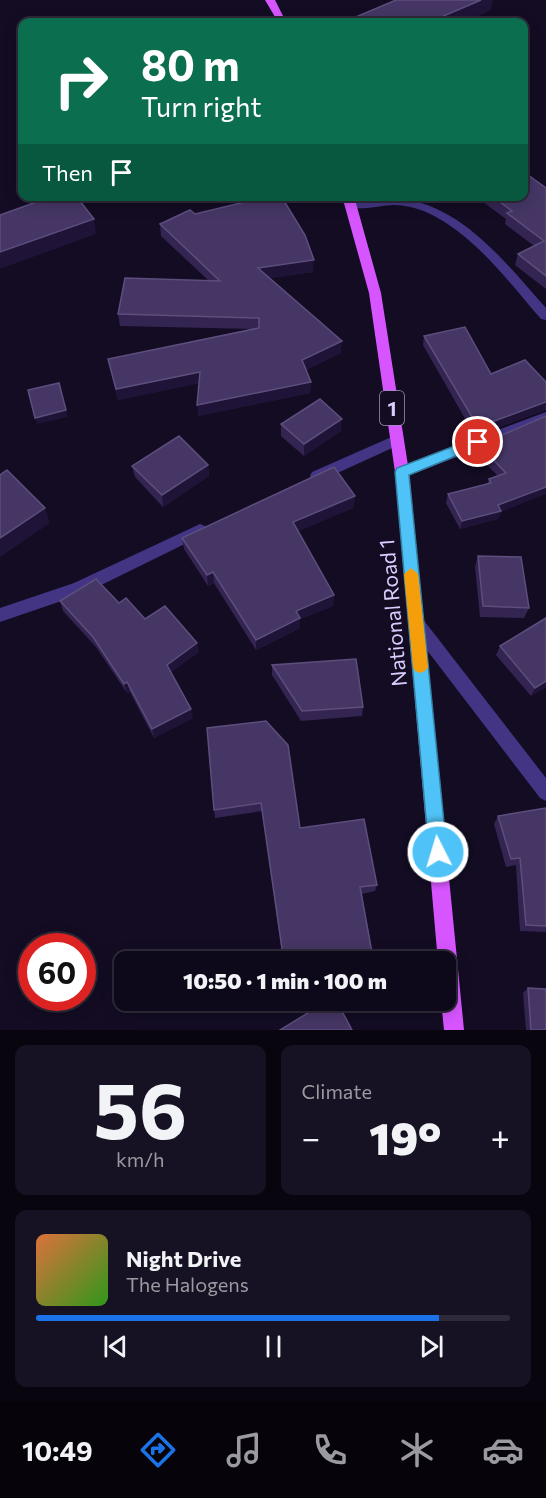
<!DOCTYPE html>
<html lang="en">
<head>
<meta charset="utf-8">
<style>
  :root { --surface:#0e091a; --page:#171223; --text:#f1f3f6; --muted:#9b9aa2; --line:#2e2a39; --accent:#1a73e8 }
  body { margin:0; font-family:Commissioner,sans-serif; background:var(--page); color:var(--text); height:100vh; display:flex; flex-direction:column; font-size:22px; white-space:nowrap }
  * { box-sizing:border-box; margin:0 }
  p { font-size:20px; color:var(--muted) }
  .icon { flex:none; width:33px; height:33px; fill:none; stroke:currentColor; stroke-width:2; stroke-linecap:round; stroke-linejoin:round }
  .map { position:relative; height:1030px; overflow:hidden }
  .details { display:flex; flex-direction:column; gap:15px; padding:15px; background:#08050e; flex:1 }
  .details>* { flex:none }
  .hud { position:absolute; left:18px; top:18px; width:510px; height:183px; border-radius:12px; box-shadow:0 3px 15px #0003,0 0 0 2px var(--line); background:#0b6e4f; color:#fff; overflow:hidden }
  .speed { position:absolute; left:18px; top:933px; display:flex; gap:12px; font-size:30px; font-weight:700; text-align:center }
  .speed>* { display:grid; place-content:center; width:78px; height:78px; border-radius:50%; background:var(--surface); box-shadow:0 3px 15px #0003,0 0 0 2px var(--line); line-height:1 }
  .speed .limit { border:9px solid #d22; background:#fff; color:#111 }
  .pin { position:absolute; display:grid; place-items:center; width:51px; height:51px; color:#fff; margin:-26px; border:3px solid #fff; border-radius:50%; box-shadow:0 2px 6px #0007 }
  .me { position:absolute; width:66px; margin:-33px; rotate:355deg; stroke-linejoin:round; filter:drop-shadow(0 0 4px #0008) }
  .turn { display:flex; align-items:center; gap:21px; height:126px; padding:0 24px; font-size:27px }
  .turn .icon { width:78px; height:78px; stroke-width:2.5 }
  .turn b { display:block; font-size:42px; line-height:51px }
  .then { display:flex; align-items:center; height:57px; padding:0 24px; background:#0003; gap:12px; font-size:22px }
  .big { font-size:45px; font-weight:800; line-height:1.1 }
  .details .card { flex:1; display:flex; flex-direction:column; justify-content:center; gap:9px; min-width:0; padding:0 21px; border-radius:12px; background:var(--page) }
  .details .dial { align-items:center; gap:0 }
  .dial b { font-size:78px; line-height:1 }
  .song { display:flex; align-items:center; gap:18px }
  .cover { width:72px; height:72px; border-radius:9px; background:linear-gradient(135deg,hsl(20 70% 55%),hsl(110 70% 35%)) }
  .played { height:6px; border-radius:3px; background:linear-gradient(90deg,var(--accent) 85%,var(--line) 85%) }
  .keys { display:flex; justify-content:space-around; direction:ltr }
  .heat { display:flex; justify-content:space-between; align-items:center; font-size:33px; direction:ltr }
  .details .tiles { flex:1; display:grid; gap:15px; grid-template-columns:1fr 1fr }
  .card:last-child { grid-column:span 2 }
  .trip { position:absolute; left:114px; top:951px; width:342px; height:60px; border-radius:12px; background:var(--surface); box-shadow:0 3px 15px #0003,0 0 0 2px var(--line); font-weight:800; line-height:60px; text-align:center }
  .tab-bar { display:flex; height:96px; justify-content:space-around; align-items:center; background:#06040a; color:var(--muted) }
  .tab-bar .icon { width:42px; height:42px }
  .tab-bar .on { color:var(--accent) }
  .tab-bar b { font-size:27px; color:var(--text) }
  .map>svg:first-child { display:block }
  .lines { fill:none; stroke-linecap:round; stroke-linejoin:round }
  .minor { fill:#433584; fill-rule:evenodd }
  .major { fill:#d755ff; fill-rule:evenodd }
  .wall { fill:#342452 }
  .shaded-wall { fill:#1f1337 }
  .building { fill:#453665; stroke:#5d4e7d; stroke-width:1.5 }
  .route { fill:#4fc3f7; stroke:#337fa1; stroke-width:1.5 }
  .slow { fill:#f59e0b }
  .labels { text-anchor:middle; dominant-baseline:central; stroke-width:6; stroke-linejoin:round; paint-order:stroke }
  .shield { fill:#130c23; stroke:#9e94bd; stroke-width:1.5 }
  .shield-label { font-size:20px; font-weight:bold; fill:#daceff }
  .street-label { font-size:21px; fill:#daceff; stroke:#130c23 }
</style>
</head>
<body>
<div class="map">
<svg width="546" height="1030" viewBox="0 0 546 1030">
  <rect width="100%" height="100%" fill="#130c23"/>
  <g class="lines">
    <g class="minor">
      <path d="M388,198C457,198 504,261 546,308V320L541,319C508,281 473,233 426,212C416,208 405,205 394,205C381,205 354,213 344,204L350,200Z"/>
      <polygon points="546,412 546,423 407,476 397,476 395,472 397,468"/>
      <polygon points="396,435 401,436 403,440 401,444 322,480 312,480 310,476 312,472"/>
      <polygon points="200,524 205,526 208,530 205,534 85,593 0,622 0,608 74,583"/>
      <polygon points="416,616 422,618 546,778 546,801 540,798 410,628 408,623 410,618"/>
    </g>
    <g class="major">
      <polygon points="265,0 275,0 286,22 278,22"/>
      <polygon points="342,196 354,196 381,293 409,472 464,1030 444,1030 441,1000 446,1000 446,962 438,962 395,472 369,293"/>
    </g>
  </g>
  <g class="wall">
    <polygon points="491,10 464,22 344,22"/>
    <polygon points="546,188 546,289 515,265 518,254 534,246 505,224 506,219 475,196 524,196"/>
    <polygon points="237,196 281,196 313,272 269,278 341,353 306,370 311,382 310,393 198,416 199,383 118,400 108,359 252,329 120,326 118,314 208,280 161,236 160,224 195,214 239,204 237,201"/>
    <polygon points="424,336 491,374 546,382 546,410 545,410 475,436 423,345"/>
    <polygon points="546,416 501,512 498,519 460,529 446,503 448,494 487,485 489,479 498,476 476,454 479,445"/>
    <polygon points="281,424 341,431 304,456 281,436"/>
    <polygon points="208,465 209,476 163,507 135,477 132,466"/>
    <polygon points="355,496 353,508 298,531 334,595 333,606 300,619 300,628 256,650 214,583 208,586 184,549 182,538"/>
    <polygon points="478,556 529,608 524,618 480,617 475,567"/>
    <polygon points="60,601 119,603 199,652 171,672 193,718 154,738 130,692 127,693 96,647 63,611"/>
    <polygon points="500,646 546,687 531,696 496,655"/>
    <polygon points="272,665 363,707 362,716 301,721 272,675"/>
    <polygon points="207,728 300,828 377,885 375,891 362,894 373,958 372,962 283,962 262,811 215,818"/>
    <polygon points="546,808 546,932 520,931 516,865 506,867 494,824 498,816"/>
    <polygon points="528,988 546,1030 526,1030 523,993"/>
  </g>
  <g class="shaded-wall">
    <polygon points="481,0 493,0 491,10 464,22 432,22 432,21"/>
    <polygon points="426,18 425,22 415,22"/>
    <polygon points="94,219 96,234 0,269 0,252"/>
    <polygon points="314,260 313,272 258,280 258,268"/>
    <polygon points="342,341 341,353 302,372 302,360"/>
    <polygon points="200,372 201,383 118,400 116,389"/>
    <polygon points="311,382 310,393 198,416 197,405"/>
    <polygon points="546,402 545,410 475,436 478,427"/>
    <polygon points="66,410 68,417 37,424 35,418"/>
    <polygon points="342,419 341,431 304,456 304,444"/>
    <polygon points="208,465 209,476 163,507 162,495"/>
    <polygon points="546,487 546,494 501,512 498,519 460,529 462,521 498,505"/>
    <polygon points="355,496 353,508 292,534 293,522"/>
    <polygon points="45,508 50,523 0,557 0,538"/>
    <polygon points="213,572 214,583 208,586 207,575"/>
    <polygon points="334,595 333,606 300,619 300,628 256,650 256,640 296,611"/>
    <polygon points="197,643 199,652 169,674 167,665"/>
    <polygon points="546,681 546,687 531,696 535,688"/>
    <polygon points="127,682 130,692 127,693 124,684"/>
    <polygon points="191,709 193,718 154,738 152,729"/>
  </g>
  <g class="building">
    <polygon points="396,0 481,0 432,21 426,18 415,22 344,22"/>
    <polygon points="524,172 546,188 546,276 518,254 544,241 507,213 512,211 492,196 524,196"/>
    <polygon points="53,196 76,196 94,219 0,252 0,215"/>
    <polygon points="242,196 281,196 305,235 314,260 258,268 342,341 302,360 311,382 197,405 200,372 116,389 108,359 259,328 259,318 118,314 125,278 220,281 160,224 190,210 195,214 245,202"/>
    <polygon points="465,327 491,374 525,360 546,382 546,402 478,427 424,336"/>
    <polygon points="59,383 66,410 35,418 28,390"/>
    <polygon points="320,399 342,419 304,444 281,424"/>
    <polygon points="546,416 546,487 498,505 501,511 462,521 448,494 491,483 489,479 506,473 479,445"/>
    <polygon points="179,436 208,465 162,495 132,466"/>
    <polygon points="334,467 355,496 293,522 334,595 296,611 300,618 256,640 213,572 207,575 182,538"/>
    <polygon points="7,470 45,508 0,538 0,475"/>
    <polygon points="478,556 521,557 529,608 483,606"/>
    <polygon points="96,579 119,603 126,598 145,619 165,606 197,643 167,665 191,709 152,729 127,682 124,684 93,637 60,601"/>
    <polygon points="546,618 546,681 535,688 500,646"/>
    <polygon points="356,659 363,707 302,711 272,665"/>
    <polygon points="266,721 288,745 300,828 364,819 377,885 360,887 373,958 350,962 284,962 261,803 214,810 207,728"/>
    <polygon points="546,808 546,926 526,925 520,858 511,859 498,816"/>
    <polygon points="528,988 546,989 546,1030 531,1030"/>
    <polygon points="329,1000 336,1000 352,1030 280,1030"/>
  </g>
  <polygon class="route" points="478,437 483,438 483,445 409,475 447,852 444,858 438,861 432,858 429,852 395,472 397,468"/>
  <polygon class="slow" points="411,568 418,574 428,667 425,671 420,673 415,671 413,667 404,574"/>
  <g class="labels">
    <rect class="shield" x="380" y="391" width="24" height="34" rx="4.5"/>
    <g class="shield-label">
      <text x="392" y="408">1</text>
    </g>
    <g class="street-label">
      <text transform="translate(392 613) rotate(-95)">National Road 1</text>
    </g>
  </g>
</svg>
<div class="speed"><div class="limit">60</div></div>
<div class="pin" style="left:478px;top:442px;background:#d93025"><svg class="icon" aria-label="arrive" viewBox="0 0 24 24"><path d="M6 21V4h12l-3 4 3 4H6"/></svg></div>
<svg class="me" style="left:438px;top:852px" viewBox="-20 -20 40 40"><circle r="17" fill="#4fc3f7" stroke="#fff" stroke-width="3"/><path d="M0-11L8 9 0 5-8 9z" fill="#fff"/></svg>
<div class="trip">10:50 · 1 min · 100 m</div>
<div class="hud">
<div class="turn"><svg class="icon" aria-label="right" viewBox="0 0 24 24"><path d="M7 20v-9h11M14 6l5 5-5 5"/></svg><div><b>80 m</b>Turn right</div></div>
<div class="then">Then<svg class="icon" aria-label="arrive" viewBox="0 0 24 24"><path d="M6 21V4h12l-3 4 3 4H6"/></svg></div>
</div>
</div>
<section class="details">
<div class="tiles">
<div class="card dial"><b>56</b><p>km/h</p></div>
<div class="card"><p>Climate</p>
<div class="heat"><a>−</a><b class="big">19°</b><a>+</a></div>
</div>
<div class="card">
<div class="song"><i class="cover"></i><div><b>Night Drive</b><p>The Halogens</p></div></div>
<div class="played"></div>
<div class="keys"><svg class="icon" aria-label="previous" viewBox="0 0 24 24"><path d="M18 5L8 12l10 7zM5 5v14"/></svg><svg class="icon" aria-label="pause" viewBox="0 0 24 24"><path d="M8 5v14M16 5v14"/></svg><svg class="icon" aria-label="next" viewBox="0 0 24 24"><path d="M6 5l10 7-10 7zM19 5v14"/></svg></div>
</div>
</div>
</section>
<nav class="tab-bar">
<b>10:49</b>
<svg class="icon on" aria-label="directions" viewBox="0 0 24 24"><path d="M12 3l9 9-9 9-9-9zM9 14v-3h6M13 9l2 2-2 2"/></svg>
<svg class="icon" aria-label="music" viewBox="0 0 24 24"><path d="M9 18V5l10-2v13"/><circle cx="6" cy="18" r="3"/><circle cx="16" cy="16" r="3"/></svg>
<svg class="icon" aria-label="phone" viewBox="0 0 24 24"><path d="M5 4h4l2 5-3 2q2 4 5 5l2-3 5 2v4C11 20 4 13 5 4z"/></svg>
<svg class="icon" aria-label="climate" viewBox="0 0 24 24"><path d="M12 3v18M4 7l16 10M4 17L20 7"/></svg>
<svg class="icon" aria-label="car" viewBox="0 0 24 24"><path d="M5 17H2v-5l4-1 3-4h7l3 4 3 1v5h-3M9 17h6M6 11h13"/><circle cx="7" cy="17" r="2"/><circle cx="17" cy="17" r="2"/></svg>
</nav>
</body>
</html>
